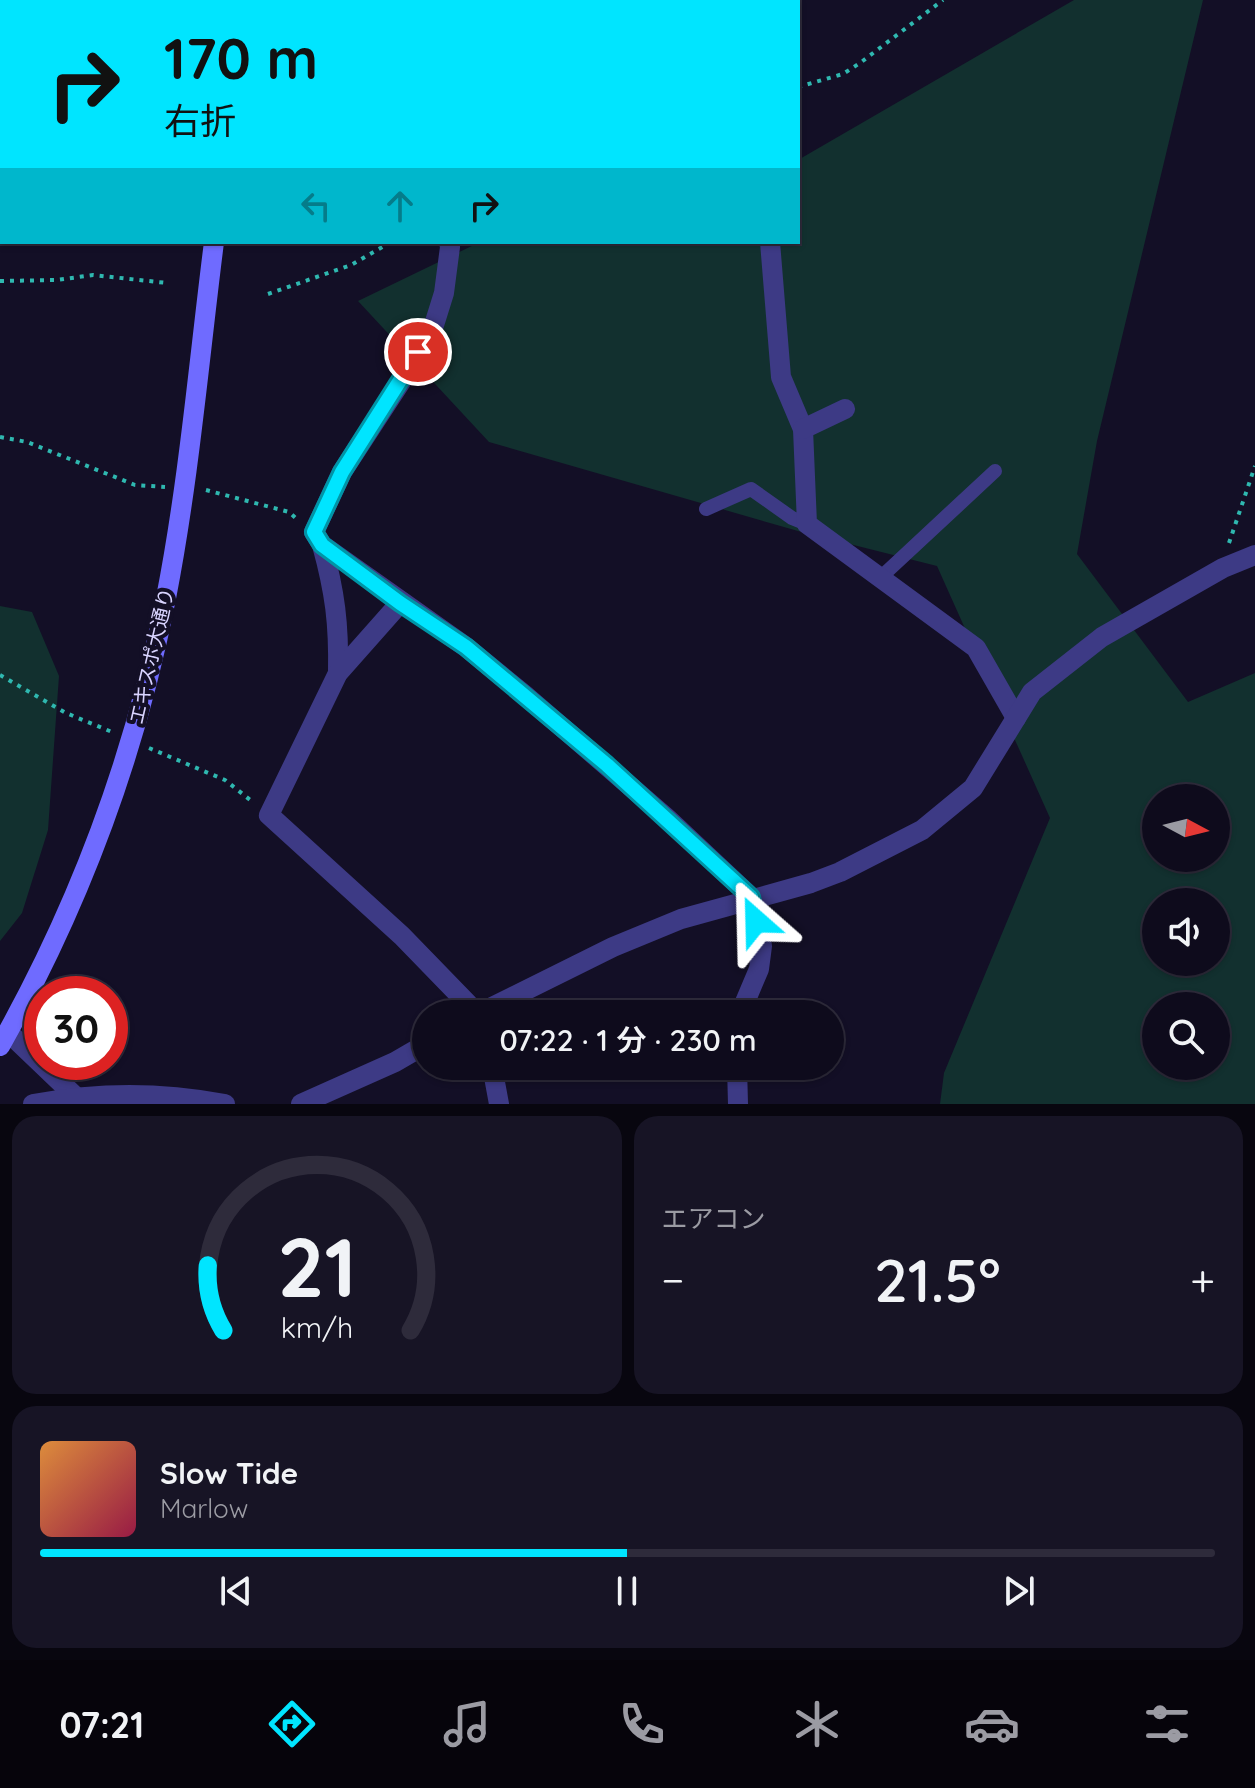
<!DOCTYPE html>
<html lang="ja">
<head>
<meta charset="utf-8">
<style>
  :root { --surface:#0e0b1c; --page:#171425; --text:#f1f3f6; --muted:#9b9ba3; --line:#2e2b3b; --accent:#00e5ff }
  body { margin:0; font-family:Quicksand,"Noto Sans JP",sans-serif; background:var(--page); color:var(--text); height:100vh; display:flex; flex-direction:column; font-size:30px; white-space:nowrap }
  * { box-sizing:border-box; margin:0 }
  p { font-size:26px; color:var(--muted) }
  .icon { flex:none; width:44px; height:44px; fill:none; stroke:currentColor; stroke-width:2; stroke-linecap:round; stroke-linejoin:round }
  .map { position:relative; height:1104px; overflow:hidden }
  .details { display:flex; flex-direction:column; gap:12px; padding:12px; background:#08060f; flex:1 }
  .details>* { flex:none }
  .guide { position:absolute; left:0px; top:0px; width:800px; height:244px; box-shadow:0 2px 6px #0004,0 0 0 2px var(--line); background:#00e5ff; color:#111; overflow:hidden }
  .needle { width:52px; rotate:97deg }
  .controls { position:absolute; left:1142px; top:784px; display:grid; gap:16px }
  .controls a { display:grid; place-items:center; width:88px; height:88px; border-radius:50%; background:var(--surface); box-shadow:0 2px 6px #0004,0 0 0 2px var(--line); font-size:40px }
  .speed { position:absolute; left:24px; top:976px; display:flex; gap:16px; font-size:40px; font-weight:700; text-align:center }
  .speed>* { display:grid; place-content:center; width:104px; height:104px; border-radius:50%; background:var(--surface); box-shadow:0 2px 6px #0004,0 0 0 2px var(--line); line-height:1 }
  .speed .limit { border:12px solid #d22; background:#fff; color:#111 }
  .pin { position:absolute; display:grid; place-items:center; width:68px; height:68px; color:#fff; margin:-34px; border:4px solid #fff; border-radius:50%; box-shadow:0 2px 8px #0007 }
  .me { position:absolute; width:88px; margin:-44px; rotate:335deg; stroke-linejoin:round; filter:drop-shadow(0 0 6px #0008) }
  .turn { display:flex; align-items:center; gap:28px; height:168px; padding:0 32px; font-size:36px }
  .turn .icon { width:104px; height:104px; stroke-width:2.5 }
  .turn b { display:block; font-size:56px; line-height:68px }
  .lanes { display:flex; align-items:center; height:76px; padding:0 32px; background:#0003; justify-content:center; gap:40px; direction:ltr }
  .lanes .off { opacity:.35 }
  .big { font-size:60px; font-weight:600; line-height:1.1 }
  .details .tile { flex:1; display:flex; flex-direction:column; justify-content:center; gap:12px; min-width:0; padding:0 28px; border-radius:24px; background:var(--page) }
  .details .dial { align-items:center; gap:0 }
  .dial svg { height:208px; overflow:visible; fill:none; stroke:var(--line); stroke-width:7; stroke-linecap:round; text-anchor:middle }
  .dial text { fill:var(--text); stroke:none }
  .song { display:flex; align-items:center; gap:24px }
  .cover { width:96px; height:96px; border-radius:12px; background:linear-gradient(135deg,hsl(30 70% 55%),hsl(340 70% 35%)) }
  .played { height:8px; border-radius:4px; background:linear-gradient(90deg,var(--accent) 50%,var(--line) 50%) }
  .keys { display:flex; justify-content:space-around; direction:ltr }
  .heat { display:flex; justify-content:space-between; align-items:center; font-size:44px; direction:ltr }
  .details .tiles { flex:1; display:grid; gap:12px; grid-template-columns:1fr 1fr }
  .tile:last-child { grid-column:span 2 }
  .trip { position:absolute; left:412px; top:1000px; width:432px; height:80px; border-radius:40px; background:var(--surface); box-shadow:0 2px 6px #0004,0 0 0 2px var(--line); font-weight:600; line-height:80px; text-align:center }
  .tab-bar { display:flex; height:128px; justify-content:space-around; align-items:center; background:#06040b; color:var(--muted) }
  .tab-bar .icon { width:56px; height:56px }
  .tab-bar .selected { color:var(--accent) }
  .tab-bar b { font-size:36px; color:var(--text) }
  .map>svg:first-child { display:block }
  .green { fill:#12302f; fill-rule:evenodd }
  .lines { fill:none; stroke-linecap:round; stroke-linejoin:round }
  .path { stroke:#2fb8b0; stroke-width:4; stroke-dasharray:4 6; stroke-linecap:butt }
  .lane { stroke:#3d3a85; stroke-width:14 }
  .street { stroke:#3d3a85; stroke-width:20 }
  .secondary { stroke:#6f6bff; stroke-width:20 }
  .route-casing { stroke:#0095a6; stroke-width:20 }
  .route { stroke:#00e5ff; stroke-width:14 }
  .labels { text-anchor:middle; dominant-baseline:central; stroke-width:8; stroke-linejoin:round; paint-order:stroke }
  .street-label { font-size:20px; fill:#d9d4ff; stroke:#130f26 }
</style>
</head>
<body>
<div class="map">
<svg width="1255" height="1104" viewBox="0 0 1255 1104">
  <rect width="100%" height="100%" fill="#130f26"/>
  <g class="green">
    <path d="M1074,0H1203L1097,441L1077,554L1188,702L1255,673V1104H940L944,1073L1050,818L937,566L798,531L489,442L358,301L480,242H798V160ZM1156,798H1216V858H1156ZM1156,902H1216V962H1156ZM1156,1006H1216V1066H1156Z"/>
    <polygon points="0,606 32,612 59,676 48,830 22,913 0,941"/>
  </g>
  <g class="lines">
    <g class="path">
      <polyline points="596,0 597,2"/>
      <polyline points="798,87 843,74 860,63 943,0"/>
      <polyline points="0,281 57,280 93,275 167,283"/>
      <polyline points="268,294 351,265 391,242"/>
      <polyline points="0,437 27,442 135,485 165,487"/>
      <polyline points="206,490 289,512 299,521"/>
      <polyline points="1229,543 1255,466"/>
      <polyline points="0,675 66,713 112,732"/>
      <polyline points="149,748 225,780 254,803"/>
    </g>
    <g class="lane">
      <polyline points="706,509 751,489 792,518 807,524"/>
      <polyline points="880,578 995,471"/>
    </g>
    <g class="street">
      <polyline points="449,242 450,247 444,293 434,325 402,380 342,472 314,532 322,545 466,647 526,696 668,819 751,897 762,946 759,969 740,1014"/>
      <polyline points="770,242 781,377 803,429 807,524 976,648 1016,718"/>
      <polyline points="803,429 845,409"/>
      <path d="M322,545C335,592 339,624 338,673"/>
      <polyline points="400,603 338,673 269,815 402,936 468,1004 472,1014"/>
      <polyline points="478,1014 613,947 681,919 811,883 840,872 922,830 973,788 1032,692 1102,637 1223,568 1255,555"/>
      <polyline points="8,1032 77,1098"/>
      <polyline points="492,1066 499,1104"/>
      <polyline points="737,1066 738,1104"/>
      <path d="M33,1104C100,1092 159,1092 225,1104"/>
      <polyline points="301,1104 395,1062 426,1044"/>
    </g>
    <g class="secondary">
      <polyline points="244,2 245,0"/>
      <path d="M0,1046C79,906 135,756 166,598C189,480 199,360 214,242"/>
    </g>
  </g>
  <g class="lines">
    <defs>
      <polyline id="route" points="418,352 342,472 314,532 322,545 400,603 466,647 607,765 751,897 756,921"/>
    </defs>
    <use href="#route" class="route-casing"/>
    <use href="#route" class="route"/>
  </g>
  <g class="labels">
    <g class="street-label">
      <text transform="translate(151 656) rotate(-77)">エキスポ大通り</text>
    </g>
  </g>
</svg>
<div class="controls">
<a><svg class="needle" viewBox="-14 -14 28 28"><path d="M0-13l5 13h-10z" fill="#e53935"/><path d="M0 13l5-13h-10z" fill="#9b9ba3"/></svg></a>
<a><svg class="icon" aria-label="sound" viewBox="0 0 24 24"><path d="M4 9h4l5-4v14l-5-4H4zM17 9q2 3 0 6"/></svg></a>
<a><svg class="icon" aria-label="search" viewBox="0 0 24 24"><circle cx="10" cy="10" r="6"/><path d="M15 15l6 6"/></svg></a>
</div>
<div class="speed"><div class="limit">30</div></div>
<div class="pin" style="left:418px;top:352px;background:#d93025"><svg class="icon" aria-label="arrive" viewBox="0 0 24 24"><path d="M6 21V4h12l-3 4 3 4H6"/></svg></div>
<svg class="me" style="left:756px;top:921px" viewBox="-20 -20 40 40"><path d="M0-17L14 15 0 8-14 15z" fill="#00e5ff" stroke="#fff" stroke-width="4"/></svg>
<div class="trip">07:22 · 1 分 · 230 m</div>
<div class="guide">
<div class="turn"><svg class="icon" aria-label="right" viewBox="0 0 24 24"><path d="M7 20v-9h11M14 6l5 5-5 5"/></svg><div><b>170 m</b>右折</div></div>
<div class="lanes"><svg class="icon off" aria-label="left" viewBox="0 0 24 24"><path d="M17 20v-9H6M10 6l-5 5 5 5"/></svg><svg class="icon off" aria-label="ahead" viewBox="0 0 24 24"><path d="M12 20V5M6 11l6-6 6 6"/></svg><svg class="icon" aria-label="right" viewBox="0 0 24 24"><path d="M7 20v-9h11M14 6l5 5-5 5"/></svg></div>
</div>
</div>
<section class="details">
<div class="tiles">
<div class="tile dial"><svg viewBox="0 0 100 80">
<path d="M14 69A42 42 0 1 1 86 69"/>
<path d="M14 69A42 42 0 0 1 8 44" stroke="#00e5ff"/>
<text x="50" y="56" font-size="32" font-weight="700">21</text>
<text x="50" y="72" font-size="11">km/h</text>
</svg></div>
<div class="tile"><p>エアコン</p>
<div class="heat"><a>−</a><b class="big">21.5°</b><a>+</a></div>
</div>
<div class="tile">
<div class="song"><i class="cover"></i><div><b>Slow Tide</b><p>Marlow</p></div></div>
<div class="played"></div>
<div class="keys"><svg class="icon" aria-label="previous" viewBox="0 0 24 24"><path d="M18 5L8 12l10 7zM5 5v14"/></svg><svg class="icon" aria-label="pause" viewBox="0 0 24 24"><path d="M8 5v14M16 5v14"/></svg><svg class="icon" aria-label="next" viewBox="0 0 24 24"><path d="M6 5l10 7-10 7zM19 5v14"/></svg></div>
</div>
</div>
</section>
<nav class="tab-bar">
<b>07:21</b>
<svg class="icon selected" aria-label="directions" viewBox="0 0 24 24"><path d="M12 3l9 9-9 9-9-9zM9 14v-3h6M13 9l2 2-2 2"/></svg>
<svg class="icon" aria-label="music" viewBox="0 0 24 24"><path d="M9 18V5l10-2v13"/><circle cx="6" cy="18" r="3"/><circle cx="16" cy="16" r="3"/></svg>
<svg class="icon" aria-label="phone" viewBox="0 0 24 24"><path d="M5 4h4l2 5-3 2q2 4 5 5l2-3 5 2v4C11 20 4 13 5 4z"/></svg>
<svg class="icon" aria-label="climate" viewBox="0 0 24 24"><path d="M12 3v18M4 7l16 10M4 17L20 7"/></svg>
<svg class="icon" aria-label="car" viewBox="0 0 24 24"><path d="M5 17H2v-5l4-1 3-4h7l3 4 3 1v5h-3M9 17h6M6 11h13"/><circle cx="7" cy="17" r="2"/><circle cx="17" cy="17" r="2"/></svg>
<svg class="icon" aria-label="filters" viewBox="0 0 24 24"><path d="M4 7h16M4 17h16"/><circle cx="9" cy="7" r="2"/><circle cx="15" cy="17" r="2"/></svg>
</nav>
</body>
</html>
